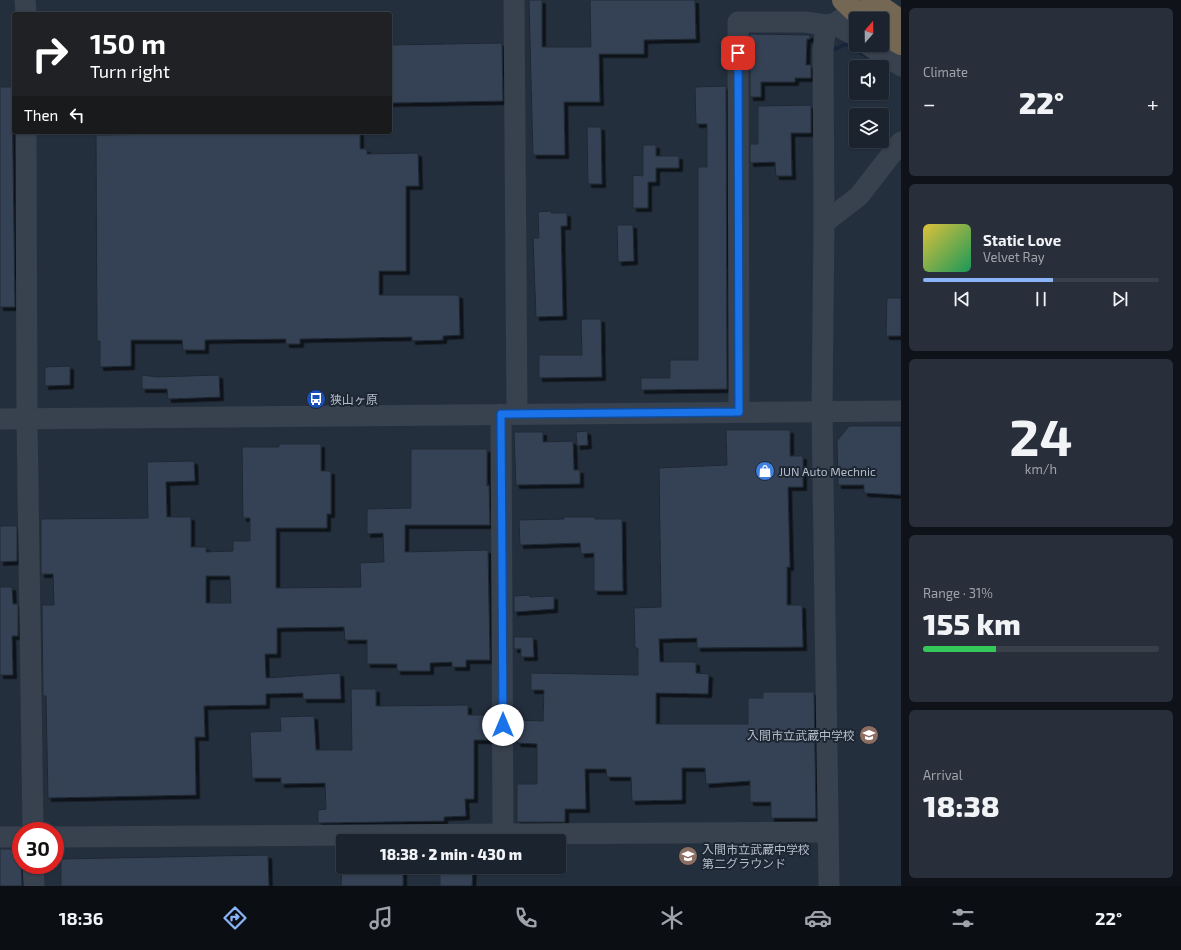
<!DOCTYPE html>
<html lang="en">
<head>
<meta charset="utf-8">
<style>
  :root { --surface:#1b232e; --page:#282f3a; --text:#f1f3f6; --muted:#a0a4aa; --line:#39404a; --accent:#8ab4f8 }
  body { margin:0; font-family:"Exo 2","Noto Sans JP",sans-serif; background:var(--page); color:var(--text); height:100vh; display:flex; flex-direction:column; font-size:15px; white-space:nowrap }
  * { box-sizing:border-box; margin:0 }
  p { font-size:13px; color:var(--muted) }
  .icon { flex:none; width:22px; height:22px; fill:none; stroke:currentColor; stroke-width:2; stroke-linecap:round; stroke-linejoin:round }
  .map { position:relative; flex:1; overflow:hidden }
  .panel { display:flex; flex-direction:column; gap:8px; padding:8px; background:#0f1319; width:280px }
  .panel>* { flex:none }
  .guide { position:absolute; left:12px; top:12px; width:380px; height:122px; border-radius:4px; box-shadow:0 1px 3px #0004,0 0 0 1px var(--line); background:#202124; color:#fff; overflow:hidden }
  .needle { width:26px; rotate:20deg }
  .controls { position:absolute; left:849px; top:12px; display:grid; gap:8px }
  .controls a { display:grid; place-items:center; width:40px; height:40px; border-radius:4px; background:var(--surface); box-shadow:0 1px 3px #0004,0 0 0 1px var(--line); font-size:20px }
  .speed { position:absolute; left:12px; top:822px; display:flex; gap:8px; font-size:20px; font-weight:700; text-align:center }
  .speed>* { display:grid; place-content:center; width:52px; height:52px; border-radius:50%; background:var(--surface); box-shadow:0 1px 3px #0004,0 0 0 1px var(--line); line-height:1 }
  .speed .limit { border:6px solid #d22; background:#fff; color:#111 }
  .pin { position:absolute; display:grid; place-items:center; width:34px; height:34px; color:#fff; margin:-17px; border-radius:8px; box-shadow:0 2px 6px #0006 }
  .me { position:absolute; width:44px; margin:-22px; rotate:0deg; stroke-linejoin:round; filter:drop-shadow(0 0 3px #0008) }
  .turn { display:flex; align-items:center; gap:14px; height:84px; padding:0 12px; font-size:18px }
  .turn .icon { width:52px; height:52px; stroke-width:2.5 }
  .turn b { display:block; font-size:28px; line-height:34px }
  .then { display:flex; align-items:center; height:38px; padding:0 12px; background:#0003; gap:8px; font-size:15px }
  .big { font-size:30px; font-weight:800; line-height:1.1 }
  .panel .widget { flex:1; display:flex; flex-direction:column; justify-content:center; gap:6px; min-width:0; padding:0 14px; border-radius:6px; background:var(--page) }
  .panel .dial { align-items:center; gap:0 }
  .dial b { font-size:52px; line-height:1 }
  .song { display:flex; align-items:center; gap:12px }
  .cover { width:48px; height:48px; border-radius:6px; background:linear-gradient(135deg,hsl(50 70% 55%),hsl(150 70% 35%)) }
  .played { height:4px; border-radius:2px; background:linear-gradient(90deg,var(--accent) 55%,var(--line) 55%) }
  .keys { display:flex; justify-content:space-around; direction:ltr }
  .heat { display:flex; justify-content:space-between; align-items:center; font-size:22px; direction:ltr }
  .charge { height:6px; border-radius:3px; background:linear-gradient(90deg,#34c759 31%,var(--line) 0) }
  .trip { position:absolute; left:336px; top:834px; width:230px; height:40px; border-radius:4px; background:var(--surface); box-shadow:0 1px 3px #0004,0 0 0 1px var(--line); font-weight:800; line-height:40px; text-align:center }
  .menu { display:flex; height:64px; justify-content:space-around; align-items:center; background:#0b0e12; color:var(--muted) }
  .menu .icon { width:28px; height:28px }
  .menu .selected { color:var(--accent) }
  .menu b { font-size:18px; color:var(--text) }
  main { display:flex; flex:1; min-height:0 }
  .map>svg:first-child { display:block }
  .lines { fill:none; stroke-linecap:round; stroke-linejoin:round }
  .stream { stroke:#17263c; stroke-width:4 }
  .building { fill:#364354; stroke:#1f2835; fill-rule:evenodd; filter:url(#shadow) }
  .minor { stroke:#38414e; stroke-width:21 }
  .highway { stroke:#746855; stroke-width:22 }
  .route-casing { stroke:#114b97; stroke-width:10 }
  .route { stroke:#1a73e8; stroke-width:7 }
  .labels { text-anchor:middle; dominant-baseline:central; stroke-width:4; stroke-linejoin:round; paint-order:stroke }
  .poi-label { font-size:12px; fill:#b4bcc9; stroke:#1d2633; text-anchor:start }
</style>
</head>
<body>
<main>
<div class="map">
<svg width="901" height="886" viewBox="0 0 901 886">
  <defs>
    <filter id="shadow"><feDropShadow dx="3.5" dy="3.5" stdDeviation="0" flood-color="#0009"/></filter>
  </defs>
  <rect width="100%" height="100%" fill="#242f3e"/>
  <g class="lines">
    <polyline class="stream" points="835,49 846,44 866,56"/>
  </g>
  <g class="building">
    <polygon points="529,0 542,0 542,47 591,47 590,0 695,0 696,39 644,40 644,54 599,54 600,102 564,102 565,155 533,155"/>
    <polygon points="750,34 810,35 810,39 807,39 806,65 811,65 811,78 795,78 795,82 761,82 761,97 750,97"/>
    <polygon points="502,43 503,101 390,103 390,45"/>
    <polygon points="726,86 727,389 641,390 641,378 670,378 670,360 698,360 698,167 707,167 707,124 696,124 695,87"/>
    <polygon points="0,87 12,87 15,307 0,307"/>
    <polygon points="811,105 811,133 791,133 792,176 776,176 775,162 750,163 750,144 758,144 758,106"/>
    <polygon points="587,127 601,127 602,184 588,184"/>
    <polygon points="360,132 360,149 367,149 367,154 418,153 419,186 406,186 406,271 379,271 379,295 459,295 460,335 443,336 443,340 412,341 412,337 300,339 300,344 286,344 286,339 205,340 205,350 183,350 182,340 131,340 131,366 100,367 100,341 97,341 96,135"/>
    <polygon points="643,145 656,145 656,156 679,156 679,168 656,168 656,182 648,182 648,208 633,208 633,175 643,176"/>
    <polygon points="551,211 551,213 567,213 567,226 561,226 563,316 536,317 533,238 539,238 538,212"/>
    <polygon points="617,225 633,225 634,261 618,262"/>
    <polygon points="887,298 901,298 901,336 886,336"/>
    <polygon points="581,319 601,319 602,377 539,378 539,355 582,355"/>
    <polygon points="70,366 70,385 45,386 45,367"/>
    <polygon points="142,375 157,377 219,375 220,397 168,399 167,389 142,389"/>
    <polygon points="849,426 901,426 901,495 864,493 864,485 838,485 837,441"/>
    <polygon points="726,430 790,430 790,456 803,456 803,487 788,487 790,567 787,567 787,605 802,605 803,647 697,648 697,638 659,639 660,662 696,662 696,673 709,674 708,694 656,693 656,724 748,724 748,698 763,698 763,692 814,692 816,818 771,818 771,802 750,802 750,781 706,784 705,768 682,768 682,800 632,801 631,777 607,777 606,769 585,769 586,809 565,809 565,822 517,822 517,784 537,784 537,744 517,743 517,740 515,740 514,720 543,721 544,690 531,690 531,673 638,675 638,648 635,648 634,608 661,607 659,468 727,465"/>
    <polygon points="587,431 588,445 577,446 576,432"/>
    <polygon points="514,432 543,432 543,442 573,441 574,470 580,470 580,484 516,485"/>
    <path d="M279,444H321V471H331V514H327V528H276V588L361,587L360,563L384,562L383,533L367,534V509L411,508V449H487V486L489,485L490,525H405V552L488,550L490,660H466V667H452V662L430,663V671H397V664H367V640H345L344,627L277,628V654H265L266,678L340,673L341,699H303V693L266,694V705L204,706L205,737H195L196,795L48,798L46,696H43L42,605H54L53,574H41V519L148,518L147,462L194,461L195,481L166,482L167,517H191V547H206V552L233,551V541H250V518H243L242,447H279ZM206,576H230L231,603H206Z"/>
    <polygon points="564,517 595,517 595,519 622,519 623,591 594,591 594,553 581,554 580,543 520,545 519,520 564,519"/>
    <polygon points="0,526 17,526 17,561 0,562"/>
    <polygon points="0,587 12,587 13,604 18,604 18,636 12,636 13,675 0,675"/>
    <polygon points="530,595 530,597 554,596 554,609 514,612 514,596"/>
    <polygon points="514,637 533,637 534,657 521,657 521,649 514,649"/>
    <polygon points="351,689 376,689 376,706 468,705 468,715 490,715 491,740 474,740 474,799 465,799 466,816 444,817 444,821 318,823 318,810 326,809 325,783 281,784 281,778 252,778 250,732 281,731 280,717 314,716 316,750 352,750"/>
    <polygon points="0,849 21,849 22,886 0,886"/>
    <polygon points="268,855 269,886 61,886 61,859"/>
    <polygon points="342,867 403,867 403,886 341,886"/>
    <polygon points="440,867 473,867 472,886 440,886"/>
  </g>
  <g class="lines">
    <g class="minor">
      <polyline points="25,0 26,14"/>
      <polyline points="514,0 517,413"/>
      <polyline points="834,24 856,36"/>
      <polyline points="868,45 901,66"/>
      <polyline points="26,132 27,418 33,831"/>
      <polyline points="824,223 859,196 901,142"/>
      <polyline points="739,412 738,22 805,22 826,25"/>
      <polyline points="501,414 503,834"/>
      <polyline points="0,419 901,411"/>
      <polyline points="0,837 21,837"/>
      <polyline points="55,837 828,832"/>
      <polyline points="33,865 34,886"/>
      <polyline points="829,886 822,411 824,223 823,50 826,25 834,24 868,1"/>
    </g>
    <g class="highway">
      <polyline points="843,0 863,19"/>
      <polyline points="871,0 901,21"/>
      <polyline points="882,33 901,44"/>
    </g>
  </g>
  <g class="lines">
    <defs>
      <polyline id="route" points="503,725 501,414 739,412 738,53"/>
    </defs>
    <use href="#route" class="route-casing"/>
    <use href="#route" class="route"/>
  </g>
  <defs>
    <symbol id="bus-disc" viewBox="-11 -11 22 22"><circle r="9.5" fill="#1a4fb4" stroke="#1d2633"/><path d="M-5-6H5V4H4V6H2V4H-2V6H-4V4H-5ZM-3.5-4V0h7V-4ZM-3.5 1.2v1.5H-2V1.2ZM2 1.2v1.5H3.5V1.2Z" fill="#fff"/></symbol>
    <symbol id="shop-disc" viewBox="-11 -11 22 22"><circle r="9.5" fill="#3f7fe0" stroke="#1d2633"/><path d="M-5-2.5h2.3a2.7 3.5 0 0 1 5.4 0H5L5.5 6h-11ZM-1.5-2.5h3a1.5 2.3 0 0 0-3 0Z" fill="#fff"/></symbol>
    <symbol id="school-disc" viewBox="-11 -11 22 22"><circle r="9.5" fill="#8d6e63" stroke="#1d2633"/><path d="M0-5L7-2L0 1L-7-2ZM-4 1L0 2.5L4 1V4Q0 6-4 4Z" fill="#fff"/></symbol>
  </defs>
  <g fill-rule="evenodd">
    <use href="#bus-disc" x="305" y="388" width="22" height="22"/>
    <use href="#shop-disc" x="754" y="460" width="22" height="22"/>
    <use href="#school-disc" x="858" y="724" width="22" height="22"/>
    <use href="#school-disc" x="677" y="845" width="22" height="22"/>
  </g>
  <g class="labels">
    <g class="poi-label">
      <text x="330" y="399">狭山ヶ原</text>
      <text x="779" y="471">JUN Auto Mechnic</text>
      <text x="855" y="735" text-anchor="end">入間市立武蔵中学校</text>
      <text x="702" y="849">入間市立武蔵中学校<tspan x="702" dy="14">第二グラウンド</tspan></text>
    </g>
  </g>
</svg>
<div class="controls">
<a><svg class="needle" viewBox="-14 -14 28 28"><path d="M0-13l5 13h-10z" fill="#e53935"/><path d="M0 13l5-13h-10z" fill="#a0a4aa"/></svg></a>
<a><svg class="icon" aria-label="sound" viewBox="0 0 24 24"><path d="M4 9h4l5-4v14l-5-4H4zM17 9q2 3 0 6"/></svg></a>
<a><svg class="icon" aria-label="layers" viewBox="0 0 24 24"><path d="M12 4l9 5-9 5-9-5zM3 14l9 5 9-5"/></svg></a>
</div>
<div class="speed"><div class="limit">30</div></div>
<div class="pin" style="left:738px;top:53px;background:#d93025"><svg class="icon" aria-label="arrive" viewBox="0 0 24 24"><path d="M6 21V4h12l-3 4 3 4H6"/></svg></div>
<svg class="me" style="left:503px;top:725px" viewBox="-20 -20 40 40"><circle r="19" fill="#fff"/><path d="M0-13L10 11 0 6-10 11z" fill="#1a73e8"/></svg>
<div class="trip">18:38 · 2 min · 430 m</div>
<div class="guide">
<div class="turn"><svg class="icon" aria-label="right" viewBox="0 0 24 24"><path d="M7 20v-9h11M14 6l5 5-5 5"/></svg><div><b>150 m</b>Turn right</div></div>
<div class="then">Then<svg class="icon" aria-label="left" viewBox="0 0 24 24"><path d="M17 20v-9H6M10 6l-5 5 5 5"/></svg></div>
</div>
</div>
<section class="panel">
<div class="widget"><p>Climate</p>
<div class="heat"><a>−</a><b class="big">22°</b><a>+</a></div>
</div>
<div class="widget">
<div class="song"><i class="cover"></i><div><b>Static Love</b><p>Velvet Ray</p></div></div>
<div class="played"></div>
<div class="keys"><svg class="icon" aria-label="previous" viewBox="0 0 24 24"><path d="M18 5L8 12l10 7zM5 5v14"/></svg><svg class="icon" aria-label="pause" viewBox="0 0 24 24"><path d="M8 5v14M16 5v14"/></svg><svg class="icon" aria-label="next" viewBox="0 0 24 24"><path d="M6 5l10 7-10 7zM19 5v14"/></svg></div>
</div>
<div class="widget dial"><b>24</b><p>km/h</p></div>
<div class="widget"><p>Range · 31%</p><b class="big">155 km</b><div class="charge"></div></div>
<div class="widget"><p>Arrival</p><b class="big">18:38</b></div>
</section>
</main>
<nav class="menu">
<b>18:36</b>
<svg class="icon selected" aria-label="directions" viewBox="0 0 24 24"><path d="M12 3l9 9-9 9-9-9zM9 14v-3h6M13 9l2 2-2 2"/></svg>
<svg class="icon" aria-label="music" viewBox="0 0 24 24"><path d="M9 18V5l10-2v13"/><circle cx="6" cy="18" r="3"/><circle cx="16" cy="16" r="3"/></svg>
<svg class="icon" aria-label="phone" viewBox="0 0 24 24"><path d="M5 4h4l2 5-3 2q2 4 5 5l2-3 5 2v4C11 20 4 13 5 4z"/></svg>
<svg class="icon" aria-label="climate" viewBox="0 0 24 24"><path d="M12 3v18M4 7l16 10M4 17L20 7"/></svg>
<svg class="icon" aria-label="car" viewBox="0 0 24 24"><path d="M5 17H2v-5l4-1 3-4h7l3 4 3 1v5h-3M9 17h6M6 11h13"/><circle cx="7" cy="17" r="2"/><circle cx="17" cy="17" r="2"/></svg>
<svg class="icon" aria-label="filters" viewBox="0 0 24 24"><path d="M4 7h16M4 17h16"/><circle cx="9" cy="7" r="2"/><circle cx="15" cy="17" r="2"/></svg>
<b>22°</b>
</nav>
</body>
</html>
